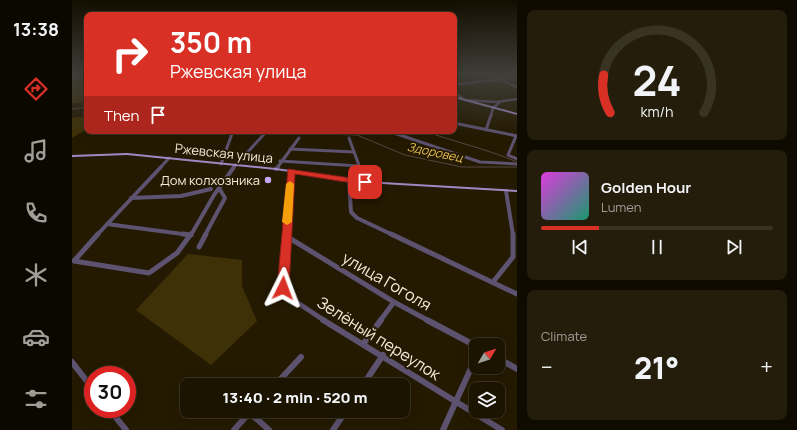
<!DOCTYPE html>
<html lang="en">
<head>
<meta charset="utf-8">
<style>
  :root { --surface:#1b1401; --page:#241d0b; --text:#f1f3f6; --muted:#a09e99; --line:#393323; --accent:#d93025 }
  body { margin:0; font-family:Manrope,sans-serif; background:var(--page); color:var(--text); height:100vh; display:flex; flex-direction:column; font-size:15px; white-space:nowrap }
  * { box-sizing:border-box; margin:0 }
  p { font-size:13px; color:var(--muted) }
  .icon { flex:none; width:22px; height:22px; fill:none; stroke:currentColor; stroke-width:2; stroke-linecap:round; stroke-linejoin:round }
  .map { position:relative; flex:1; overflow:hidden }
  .sheet { display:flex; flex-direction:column; gap:10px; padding:10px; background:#0f0b01; width:280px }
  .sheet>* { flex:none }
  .banner { position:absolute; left:12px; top:12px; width:373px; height:122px; border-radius:8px; box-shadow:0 4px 16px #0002,0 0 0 1px var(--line); background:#d93025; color:#fff; overflow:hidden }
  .needle { width:26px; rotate:51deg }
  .fabs { position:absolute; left:397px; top:338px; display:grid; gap:8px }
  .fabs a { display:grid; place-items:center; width:36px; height:36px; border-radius:8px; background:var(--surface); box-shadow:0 4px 16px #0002,0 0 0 1px var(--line); font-size:20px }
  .speed { position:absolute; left:12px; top:366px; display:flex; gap:8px; font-size:20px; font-weight:700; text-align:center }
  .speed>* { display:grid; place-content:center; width:52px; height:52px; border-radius:50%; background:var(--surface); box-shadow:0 4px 16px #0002,0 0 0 1px var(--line); line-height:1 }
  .speed .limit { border:6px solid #d22; background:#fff; color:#111 }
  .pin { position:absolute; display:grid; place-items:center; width:34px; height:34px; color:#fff; margin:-17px; border-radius:8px; box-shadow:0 2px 6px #0006 }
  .me { position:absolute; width:44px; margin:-22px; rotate:3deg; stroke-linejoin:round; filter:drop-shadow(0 0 3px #0008) }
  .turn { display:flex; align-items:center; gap:14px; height:84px; padding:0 20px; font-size:18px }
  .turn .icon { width:52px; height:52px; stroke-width:2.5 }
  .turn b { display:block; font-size:28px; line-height:34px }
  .then { display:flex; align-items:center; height:38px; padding:0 20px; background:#0003; gap:8px; font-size:15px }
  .big { font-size:30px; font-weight:800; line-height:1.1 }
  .sheet .tile { flex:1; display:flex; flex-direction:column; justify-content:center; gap:6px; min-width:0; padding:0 14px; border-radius:8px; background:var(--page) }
  .sheet .dial { align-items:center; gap:0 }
  .dial svg { height:104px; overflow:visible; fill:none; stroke:var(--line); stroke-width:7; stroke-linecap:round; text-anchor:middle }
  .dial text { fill:var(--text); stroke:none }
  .song { display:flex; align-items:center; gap:12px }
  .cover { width:48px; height:48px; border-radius:6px; background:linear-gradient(135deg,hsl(300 70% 55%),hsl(160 70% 35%)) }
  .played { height:4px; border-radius:2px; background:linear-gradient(90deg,var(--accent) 25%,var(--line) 25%) }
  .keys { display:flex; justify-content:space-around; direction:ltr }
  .heat { display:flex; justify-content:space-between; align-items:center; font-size:22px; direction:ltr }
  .trip { position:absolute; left:108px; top:378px; width:230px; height:40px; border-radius:8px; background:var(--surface); box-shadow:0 4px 16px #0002,0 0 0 1px var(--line); font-weight:800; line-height:40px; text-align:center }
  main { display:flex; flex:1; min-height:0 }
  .menu { display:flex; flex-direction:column; width:72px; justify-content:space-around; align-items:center; background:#0b0800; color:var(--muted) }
  .menu .icon { width:28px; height:28px }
  .menu .selected { color:var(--accent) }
  .menu b { font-size:18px; color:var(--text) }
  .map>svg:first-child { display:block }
  .green { fill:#3f3107 }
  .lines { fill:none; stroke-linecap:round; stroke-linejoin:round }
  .stream { stroke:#554642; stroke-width:1 }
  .minor-far4 { stroke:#5d526f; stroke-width:2.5 }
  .minor-far3 { stroke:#5d526f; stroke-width:3 }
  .minor-far2 { stroke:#5d526f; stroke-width:4 }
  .minor-far1 { stroke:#5d526f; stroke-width:5 }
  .minor { stroke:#5d526f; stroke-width:6 }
  .major { fill:#9f89c4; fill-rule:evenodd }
  .route { fill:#d93025; stroke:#8d1f18 }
  .slow { fill:#f59e0b }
  .poi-dot { fill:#c3a7f2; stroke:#241a01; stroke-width:1.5 }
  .labels { text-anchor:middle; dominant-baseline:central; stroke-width:4; stroke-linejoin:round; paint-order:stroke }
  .far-water-label { font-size:12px; font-style:italic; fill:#e8c052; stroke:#241a01 }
  .street-label { font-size:13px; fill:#f1ebdb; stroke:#241a01 }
  .poi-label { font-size:13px; fill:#f1ebdb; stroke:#241a01; text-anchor:end }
  .near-street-label { font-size:16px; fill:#f1ebdb; stroke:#241a01 }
</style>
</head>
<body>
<main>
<nav class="menu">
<b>13:38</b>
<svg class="icon selected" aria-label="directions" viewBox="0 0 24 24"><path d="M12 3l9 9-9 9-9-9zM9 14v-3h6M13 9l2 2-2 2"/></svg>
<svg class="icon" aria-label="music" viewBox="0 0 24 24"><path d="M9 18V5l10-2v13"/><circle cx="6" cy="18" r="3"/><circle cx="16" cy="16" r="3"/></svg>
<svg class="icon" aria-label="phone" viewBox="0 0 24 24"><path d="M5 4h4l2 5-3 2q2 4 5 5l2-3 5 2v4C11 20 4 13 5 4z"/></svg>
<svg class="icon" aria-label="climate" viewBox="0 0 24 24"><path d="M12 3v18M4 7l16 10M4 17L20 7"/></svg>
<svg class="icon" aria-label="car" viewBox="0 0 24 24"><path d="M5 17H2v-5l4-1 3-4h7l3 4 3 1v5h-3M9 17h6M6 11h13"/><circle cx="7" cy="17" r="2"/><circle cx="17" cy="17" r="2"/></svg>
<svg class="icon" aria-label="filters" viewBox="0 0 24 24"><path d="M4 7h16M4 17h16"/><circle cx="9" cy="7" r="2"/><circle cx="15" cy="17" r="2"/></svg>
</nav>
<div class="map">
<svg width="445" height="430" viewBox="0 0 445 430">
  <rect width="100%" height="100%" fill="#241a01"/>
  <g class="green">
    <rect x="0" y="74" width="15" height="29"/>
    <polygon points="15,116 12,121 15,123 15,129 0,138 0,118"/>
    <polygon points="116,254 170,260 170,286 185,321 139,365 64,310"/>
  </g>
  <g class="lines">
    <g class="stream">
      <polyline points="0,109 15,107"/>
      <polyline points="233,131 248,134 285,135 333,155 390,167 445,167"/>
      <path d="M352,131C383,142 415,149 445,162"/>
    </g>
    <g class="minor-far4">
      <polyline points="415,74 445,87"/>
      <polyline points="382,85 445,77"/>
      <polyline points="382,92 393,100 425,102 445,99"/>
      <polyline points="419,116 421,108 427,103"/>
    </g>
    <g class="minor-far3">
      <polyline points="382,123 445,136"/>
      <polyline points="414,130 419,115"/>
      <polyline points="316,131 408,162 445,164"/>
      <polyline points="444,136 436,155 445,159"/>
      <polyline points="277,138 288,168"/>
      <polyline points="218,149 282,152"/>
      <polyline points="208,161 287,166"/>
      <polyline points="149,164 161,131"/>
      <polyline points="88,168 97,158"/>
      <polyline points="161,168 195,131"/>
      <polyline points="205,168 227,138"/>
    </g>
    <g class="minor-far2">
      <polyline points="288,167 293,182"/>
      <polyline points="204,169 206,167"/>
      <polyline points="277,180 279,212 285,218 321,235"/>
      <polyline points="434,191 441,235"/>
      <polyline points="59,198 109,196 139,189"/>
      <polyline points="35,224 118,235"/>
      <polyline points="25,235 89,167"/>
      <polyline points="119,235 142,195 162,167"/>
      <polyline points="133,235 153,198 147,188"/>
      <polyline points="215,235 219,171"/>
    </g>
    <g class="minor-far1">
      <polyline points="26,234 2,261 77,273 105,253 119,234"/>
      <polyline points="111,234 119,235"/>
      <polyline points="215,234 211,288 217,297 253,321"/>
      <polyline points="319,234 445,294"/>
      <polyline points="214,236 322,302 357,321"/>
      <polyline points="127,247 134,234"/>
      <polyline points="421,282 441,257 441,234"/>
      <polyline points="308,321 322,302"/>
    </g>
    <g class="minor">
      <polyline points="251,320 430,430"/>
      <polyline points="355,320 404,346"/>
      <polyline points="292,343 309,320"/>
      <polyline points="426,358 445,369"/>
      <polyline points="0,362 21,389"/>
      <polyline points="203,385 229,357"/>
      <polyline points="291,385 311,355"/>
      <polyline points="37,409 54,430"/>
      <polyline points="178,413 197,430"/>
      <polyline points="162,430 179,411"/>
      <polyline points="261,430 274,411"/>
      <polyline points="371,430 404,357"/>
    </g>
    <g class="major">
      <polygon points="382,96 445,113 445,115 382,98"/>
      <polygon points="55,153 204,168 293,181 445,190 445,192 293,183 204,170 55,155 0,157 0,155"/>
    </g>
  </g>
  <linearGradient id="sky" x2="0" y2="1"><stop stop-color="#140e01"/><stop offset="0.55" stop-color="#3f3e38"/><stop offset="1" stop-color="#3f3e38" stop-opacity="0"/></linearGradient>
  <rect width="445" height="135" fill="url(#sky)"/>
  <polygon class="route" points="216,169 293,180 297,182 293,185 223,174 217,288 215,291 207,291 205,288"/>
  <polygon class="slow" points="218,181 222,184 220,222 215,225 210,222 214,184"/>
  <circle class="poi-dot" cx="196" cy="180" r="4"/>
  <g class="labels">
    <g class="far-water-label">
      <text transform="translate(363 152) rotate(12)">Здоровец</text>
    </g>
    <g class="street-label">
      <text transform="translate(152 153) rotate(6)">Ржевская улица</text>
    </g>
    <g class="poi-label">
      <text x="188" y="180">Дом колхозника</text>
    </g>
    <g class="near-street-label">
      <text transform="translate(315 281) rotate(30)">улица Гоголя</text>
      <text transform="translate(307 338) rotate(32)">Зелёный переулок</text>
    </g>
  </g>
</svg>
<div class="fabs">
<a><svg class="needle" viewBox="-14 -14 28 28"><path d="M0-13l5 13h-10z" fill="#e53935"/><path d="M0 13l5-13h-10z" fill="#a09e99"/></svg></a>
<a><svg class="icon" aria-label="layers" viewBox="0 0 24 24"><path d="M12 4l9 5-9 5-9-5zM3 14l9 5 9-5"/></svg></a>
</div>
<div class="speed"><div class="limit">30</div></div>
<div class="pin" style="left:293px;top:182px;background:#d93025"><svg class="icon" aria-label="arrive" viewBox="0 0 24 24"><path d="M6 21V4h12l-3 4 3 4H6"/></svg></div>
<svg class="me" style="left:211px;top:288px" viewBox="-20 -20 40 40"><path d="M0-17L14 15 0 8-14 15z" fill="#d93025" stroke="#fff" stroke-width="4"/></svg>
<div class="trip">13:40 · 2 min · 520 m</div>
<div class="banner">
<div class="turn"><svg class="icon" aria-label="right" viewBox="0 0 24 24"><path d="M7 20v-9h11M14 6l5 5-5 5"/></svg><div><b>350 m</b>Ржевская улица</div></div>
<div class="then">Then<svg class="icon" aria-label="arrive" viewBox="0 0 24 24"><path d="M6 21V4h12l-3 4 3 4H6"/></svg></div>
</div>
</div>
<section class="sheet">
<div class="tile dial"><svg viewBox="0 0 100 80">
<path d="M14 69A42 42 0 1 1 86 69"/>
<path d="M14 69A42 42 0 0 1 9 40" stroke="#d93025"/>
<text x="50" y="56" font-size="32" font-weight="700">24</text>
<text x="50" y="72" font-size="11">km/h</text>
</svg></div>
<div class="tile">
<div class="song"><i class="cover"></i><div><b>Golden Hour</b><p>Lumen</p></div></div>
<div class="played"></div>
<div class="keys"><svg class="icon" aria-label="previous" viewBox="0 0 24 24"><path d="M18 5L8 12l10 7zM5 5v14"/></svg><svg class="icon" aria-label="pause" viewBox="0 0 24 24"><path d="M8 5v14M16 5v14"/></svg><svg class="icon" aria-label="next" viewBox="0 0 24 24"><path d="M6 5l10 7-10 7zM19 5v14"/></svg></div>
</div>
<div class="tile"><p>Climate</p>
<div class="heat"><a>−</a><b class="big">21°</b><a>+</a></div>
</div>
</section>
</main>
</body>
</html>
